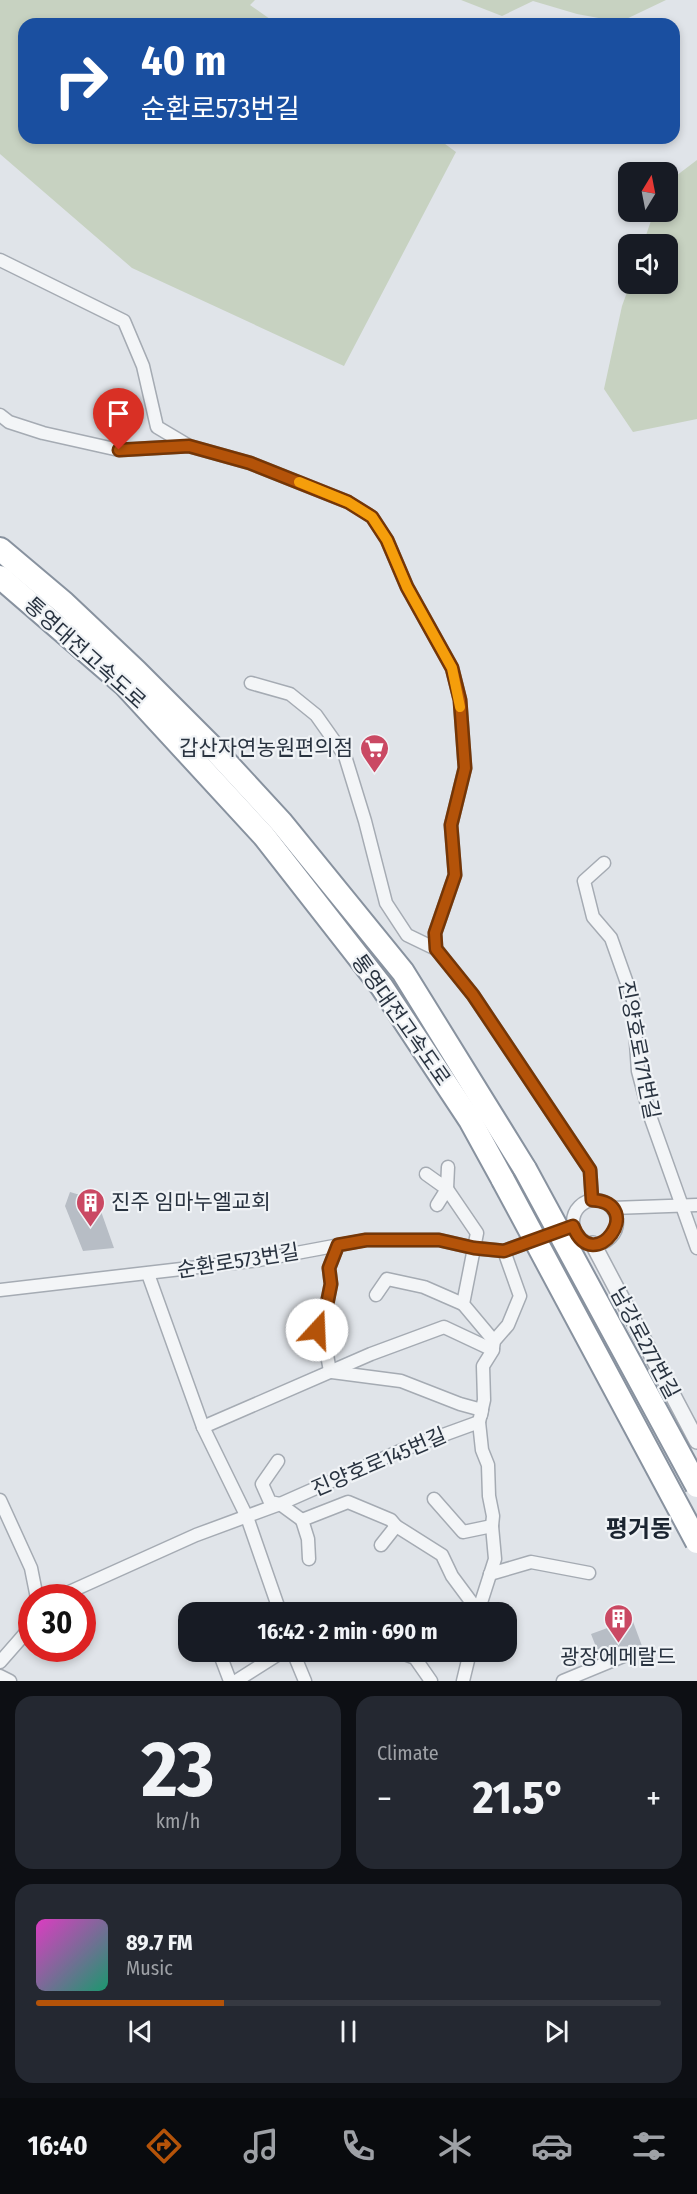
<!DOCTYPE html>
<html lang="en">
<head>
<meta charset="utf-8">
<style>
  :root { --surface:#171b24; --page:#242831; --text:#f1f3f6; --muted:#9ea1a6; --line:#363941; --accent:#b45309 }
  body { margin:0; font-family:"Fira Sans Condensed","Noto Sans KR",sans-serif; background:var(--page); color:var(--text); height:100vh; display:flex; flex-direction:column; font-size:22px; white-space:nowrap }
  * { box-sizing:border-box; margin:0 }
  p { font-size:20px; color:var(--muted) }
  .icon { flex:none; width:33px; height:33px; fill:none; stroke:currentColor; stroke-width:2; stroke-linecap:round; stroke-linejoin:round }
  .map { position:relative; height:1681px; overflow:hidden }
  .details { display:flex; flex-direction:column; gap:15px; padding:15px; background:#0d0f14; flex:1 }
  .details>* { flex:none }
  .banner { position:absolute; left:18px; top:18px; width:662px; height:126px; border-radius:18px; box-shadow:0 3px 9px #0003; background:#1a4fa0; color:#fff; overflow:hidden }
  .needle { width:39px; rotate:10deg }
  .tools { position:absolute; left:618px; top:162px; display:grid; gap:12px }
  .tools a { display:grid; place-items:center; width:60px; height:60px; border-radius:12px; background:var(--surface); box-shadow:0 3px 9px #0003; font-size:30px }
  .speed { position:absolute; left:18px; top:1584px; display:flex; gap:12px; font-size:30px; font-weight:700; text-align:center }
  .speed>* { display:grid; place-content:center; width:78px; height:78px; border-radius:50%; background:var(--surface); box-shadow:0 3px 9px #0003; line-height:1 }
  .speed .limit { border:9px solid #d22; background:#fff; color:#111 }
  .pin { position:absolute; display:grid; place-items:center; width:51px; height:51px; color:#fff; margin:-62px -26px; border-radius:50% 50% 50% 0; rotate:-45deg; box-shadow:0 0 6px #0007 }
  .pin .icon { rotate:45deg }
  .me { position:absolute; width:66px; margin:-33px; rotate:20deg; stroke-linejoin:round; filter:drop-shadow(0 0 4px #0008) }
  .turn { display:flex; align-items:center; gap:21px; height:126px; padding:0 24px; font-size:27px }
  .turn .icon { width:78px; height:78px; stroke-width:2.5 }
  .turn b { display:block; font-size:42px; line-height:51px }
  .big { font-size:45px; font-weight:700; line-height:1.1 }
  .details .card { flex:1; display:flex; flex-direction:column; justify-content:center; gap:9px; min-width:0; padding:0 21px; border-radius:18px; background:var(--page) }
  .details .dial { align-items:center; gap:0 }
  .dial b { font-size:78px; line-height:1 }
  .song { display:flex; align-items:center; gap:18px }
  .cover { width:72px; height:72px; border-radius:9px; background:linear-gradient(135deg,hsl(310 70% 55%),hsl(160 70% 35%)) }
  .played { height:6px; border-radius:3px; background:linear-gradient(90deg,var(--accent) 30%,var(--line) 30%) }
  .keys { display:flex; justify-content:space-around; direction:ltr }
  .heat { display:flex; justify-content:space-between; align-items:center; font-size:33px; direction:ltr }
  .details .tiles { flex:1; display:grid; gap:15px; grid-template-columns:1fr 1fr }
  .card:last-child { grid-column:span 2 }
  .trip { position:absolute; left:178px; top:1602px; width:339px; height:60px; border-radius:18px; background:var(--surface); box-shadow:0 3px 9px #0003; font-weight:700; line-height:60px; text-align:center }
  .tab-bar { display:flex; height:96px; justify-content:space-around; align-items:center; background:#090b0e; color:var(--muted) }
  .tab-bar .icon { width:42px; height:42px }
  .tab-bar .on { color:var(--accent) }
  .tab-bar b { font-size:27px; color:var(--text) }
  .map>svg:first-child { display:block }
  .green { fill:#c7d2c1 }
  .building { fill:#b7bdc5 }
  .lines { fill:none; stroke-linecap:round; stroke-linejoin:round }
  .minor-casing { stroke:#a5abb3; stroke-width:15 }
  .tertiary-casing { stroke:#a5abb3; stroke-width:18 }
  .motorway-casing { stroke:#88929f; stroke-width:26 }
  .minor { stroke:#f3f5f7; stroke-width:12 }
  .tertiary { stroke:#f3f5f7; stroke-width:15 }
  .motorway { stroke:#fff; stroke-width:22 }
  .motorway-bridge-casing { stroke:#88929f; stroke-width:26; stroke-linecap:butt }
  .motorway-bridge { stroke:#fff; stroke-width:22 }
  .route-casing { stroke:#753606; stroke-width:15 }
  .route { stroke:#b45309; stroke-width:10 }
  .slow { stroke:#f59e0b; stroke-width:10 }
  .labels { text-anchor:middle; dominant-baseline:central; stroke-width:4.5; stroke-linejoin:round; paint-order:stroke }
  .street-label { font-size:21px; fill:#293340; stroke:#f0f3f6 }
  .poi-label { font-size:21px; fill:#293340; stroke:#f0f3f6; text-anchor:end }
  .quarter-label { font-size:24px; font-weight:bold; fill:#1b2430; stroke:#f0f3f6 }
</style>
</head>
<body>
<div class="map">
<svg width="697" height="1681" viewBox="0 0 697 1681">
  <rect width="100%" height="100%" fill="#e0e4e9"/>
  <g class="green">
    <polygon points="0,0 255,0 250,5 277,24 24,24 24,138 437,138 456,152 344,366 132,268 0,154"/>
    <polygon points="461,0 666,0 620,22 577,14 533,1 502,16"/>
    <polygon points="697,160 697,419 633,432 604,389 622,306 630,284 668,284 668,244 643,244 654,212 668,212 668,182"/>
  </g>
  <g class="building">
    <polygon points="70,1192 97,1200 114,1248 83,1251 65,1206"/>
    <polygon points="632,1619 645,1654 633,1658 633,1651 627,1647 600,1657 591,1634"/>
  </g>
  <g class="lines">
    <defs>
      <g id="minor">
        <polyline points="0,260 124,321 143,366 157,427 189,446 250,463 348,502 372,517 387,540 407,587 452,668 460,700 465,768 451,825 455,875 435,933 436,949 473,995 590,1170 592,1200"/>
        <polyline points="0,415 9,422 43,433 119,450 189,446"/>
        <polyline points="251,683 290,694 316,715 345,756 365,821 386,903 407,935 436,949"/>
        <polyline points="604,863 584,881 593,917 611,938 633,1000 638,1071 650,1116 697,1248"/>
        <polyline points="426,1174 447,1189 448,1167"/>
        <circle cx="595" cy="1222" r="22"/>
        <polyline points="437,1205 447,1189 477,1233 463,1304 494,1341"/>
        <polyline points="612,1208 697,1205"/>
        <polyline points="148,1274 203,1427 247,1517 280,1612"/>
        <polyline points="0,1290 259,1260 366,1240 439,1240 474,1248 504,1251 573,1226"/>
        <polyline points="376,1295 387,1279 424,1287 463,1304"/>
        <polyline points="493,1348 494,1341 508,1325 520,1296 504,1251"/>
        <polyline points="330,1371 327,1355 320,1347 315,1317 321,1315 327,1303 331,1284 329,1268 338,1245"/>
        <polyline points="332,1372 401,1381 460,1404 482,1410 481,1415"/>
        <polyline points="203,1427 371,1354 444,1327 493,1350 483,1366 484,1400 479,1422 482,1450 488,1465 489,1496 493,1516 492,1526 495,1559 478,1612"/>
        <polyline points="278,1461 262,1484 270,1502 280,1504 302,1520 348,1502 391,1520 396,1526 442,1555 452,1576 478,1611 475,1612"/>
        <polyline points="434,1499 463,1532 492,1526"/>
        <polyline points="0,1500 31,1568 37,1598"/>
        <polyline points="302,1520 308,1539 309,1559"/>
        <polyline points="381,1545 396,1526"/>
        <polyline points="490,1574 531,1562 589,1573"/>
        <polyline points="56,1598 196,1535 280,1504 402,1450 479,1422"/>
        <polyline points="219,1652 230,1681"/>
        <polyline points="293,1652 305,1681"/>
        <polyline points="399,1652 415,1658 431,1681"/>
        <polyline points="0,1662 29,1629 32,1623"/>
        <polyline points="0,1676 10,1681"/>
        <polyline points="236,1681 282,1652"/>
        <polyline points="463,1681 470,1652"/>
        <polyline points="563,1681 626,1655"/>
      </g>
      <polyline id="tertiary" points="593,1244 697,1441"/>
      <g id="motorway">
        <polyline points="0,549 64,603 136,671 211,746 281,822 403,972 525,1169"/>
        <polyline points="0,577 125,685 264,836 382,987 470,1120 503,1180"/>
      </g>
    </defs>
    <use href="#minor" class="minor-casing"/>
    <use href="#tertiary" class="tertiary-casing"/>
    <use href="#motorway" class="motorway-casing"/>
    <use href="#minor" class="minor"/>
    <use href="#tertiary" class="tertiary"/>
    <use href="#motorway" class="motorway"/>
    <defs>
      <g id="motorway-bridge">
        <polyline points="525,1169 697,1486"/>
        <polyline points="503,1180 697,1542"/>
      </g>
    </defs>
    <use href="#motorway-bridge" class="motorway-bridge-casing"/>
    <use href="#motorway-bridge" class="motorway-bridge"/>
  </g>
  <g class="lines">
    <defs>
      <path id="route" d="M119,450L189,446L250,463L348,502L372,517L387,540L407,587L452,668L460,700L465,768L451,825L455,875L435,933L436,949L473,995L590,1170L592,1200C648,1203 594,1279 573,1226L504,1251L474,1248L439,1240H366L338,1245L329,1268L331,1284L327,1304L321,1315L315,1317L317,1330"/>
    </defs>
    <use href="#route" class="route-casing"/>
    <use href="#route" class="route"/>
    <polyline class="slow" points="299,482 348,502 372,517 387,540 407,587 452,668 460,707"/>
  </g>
  <defs>
    <symbol id="supermarket-pin" viewBox="-11 -11 22 30"><path d="M0 17L-7.5 6A9.5 9.5 0 1 1 7.5 6Z" fill="#ca4963" stroke="#f0f3f6"/><path d="M-6-5.5h2.5l.6 2H6L4.5 2H-2.5L-4.4-4H-6ZM-1.5 3.2a1.3 1.3 0 1 0 .1 0ZM3 3.2a1.3 1.3 0 1 0 .1 0Z" fill="#fff"/></symbol>
    <symbol id="building-pin" viewBox="-11 -11 22 30"><path d="M0 17L-7.5 6A9.5 9.5 0 1 1 7.5 6Z" fill="#ca4963" stroke="#f0f3f6"/><path d="M-4-6H4V6H1V3H-1V6H-4ZM-2.5-4.3h1.7v1.8h-1.7ZM.8-4.3h1.7v1.8H.8ZM-2.5-1h1.7V.8h-1.7ZM.8-1h1.7V.8H.8Z" fill="#fff"/></symbol>
  </defs>
  <g fill-rule="evenodd">
    <use href="#supermarket-pin" x="358" y="732" width="33" height="45"/>
    <use href="#building-pin" x="74" y="1186" width="33" height="45"/>
    <use href="#building-pin" x="602" y="1602" width="33" height="45"/>
  </g>
  <g class="labels">
    <g class="street-label">
      <text transform="translate(85 653) rotate(42)">통영대전고속도로</text>
      <text transform="translate(401 1020) rotate(55)">통영대전고속도로</text>
      <text transform="translate(639 1050) rotate(79)">진양호로171번길</text>
      <text transform="translate(238 1261) rotate(-9)">순환로573번길</text>
      <text transform="translate(645 1343) rotate(62)">남강로277번길</text>
      <text transform="translate(379 1462) rotate(-23)">진양호로145번길</text>
    </g>
    <g class="poi-label">
      <text x="353" y="748">갑산자연농원편의점</text>
      <text x="111" y="1202" text-anchor="start">진주 임마누엘교회</text>
      <text x="618" y="1657" text-anchor="middle">광장에메랄드</text>
    </g>
    <g class="quarter-label">
      <text x="639" y="1529">평거동</text>
    </g>
  </g>
</svg>
<div class="tools">
<a><svg class="needle" viewBox="-14 -14 28 28"><path d="M0-13l5 13h-10z" fill="#e53935"/><path d="M0 13l5-13h-10z" fill="#9ea1a6"/></svg></a>
<a><svg class="icon" aria-label="sound" viewBox="0 0 24 24"><path d="M4 9h4l5-4v14l-5-4H4zM17 9q2 3 0 6"/></svg></a>
</div>
<div class="speed"><div class="limit">30</div></div>
<div class="pin" style="left:119px;top:450px;background:#d93025"><svg class="icon" aria-label="arrive" viewBox="0 0 24 24"><path d="M6 21V4h12l-3 4 3 4H6"/></svg></div>
<svg class="me" style="left:317px;top:1330px" viewBox="-20 -20 40 40"><circle r="19" fill="#fff"/><path d="M0-13L10 11 0 6-10 11z" fill="#b45309"/></svg>
<div class="trip">16:42 · 2 min · 690 m</div>
<div class="banner">
<div class="turn"><svg class="icon" aria-label="right" viewBox="0 0 24 24"><path d="M7 20v-9h11M14 6l5 5-5 5"/></svg><div><b>40 m</b>순환로573번길</div></div>
</div>
</div>
<section class="details">
<div class="tiles">
<div class="card dial"><b>23</b><p>km/h</p></div>
<div class="card"><p>Climate</p>
<div class="heat"><a>−</a><b class="big">21.5°</b><a>+</a></div>
</div>
<div class="card">
<div class="song"><i class="cover"></i><div><b>89.7 FM</b><p>Music</p></div></div>
<div class="played"></div>
<div class="keys"><svg class="icon" aria-label="previous" viewBox="0 0 24 24"><path d="M18 5L8 12l10 7zM5 5v14"/></svg><svg class="icon" aria-label="pause" viewBox="0 0 24 24"><path d="M8 5v14M16 5v14"/></svg><svg class="icon" aria-label="next" viewBox="0 0 24 24"><path d="M6 5l10 7-10 7zM19 5v14"/></svg></div>
</div>
</div>
</section>
<nav class="tab-bar">
<b>16:40</b>
<svg class="icon on" aria-label="directions" viewBox="0 0 24 24"><path d="M12 3l9 9-9 9-9-9zM9 14v-3h6M13 9l2 2-2 2"/></svg>
<svg class="icon" aria-label="music" viewBox="0 0 24 24"><path d="M9 18V5l10-2v13"/><circle cx="6" cy="18" r="3"/><circle cx="16" cy="16" r="3"/></svg>
<svg class="icon" aria-label="phone" viewBox="0 0 24 24"><path d="M5 4h4l2 5-3 2q2 4 5 5l2-3 5 2v4C11 20 4 13 5 4z"/></svg>
<svg class="icon" aria-label="climate" viewBox="0 0 24 24"><path d="M12 3v18M4 7l16 10M4 17L20 7"/></svg>
<svg class="icon" aria-label="car" viewBox="0 0 24 24"><path d="M5 17H2v-5l4-1 3-4h7l3 4 3 1v5h-3M9 17h6M6 11h13"/><circle cx="7" cy="17" r="2"/><circle cx="17" cy="17" r="2"/></svg>
<svg class="icon" aria-label="filters" viewBox="0 0 24 24"><path d="M4 7h16M4 17h16"/><circle cx="9" cy="7" r="2"/><circle cx="15" cy="17" r="2"/></svg>
</nav>
</body>
</html>
